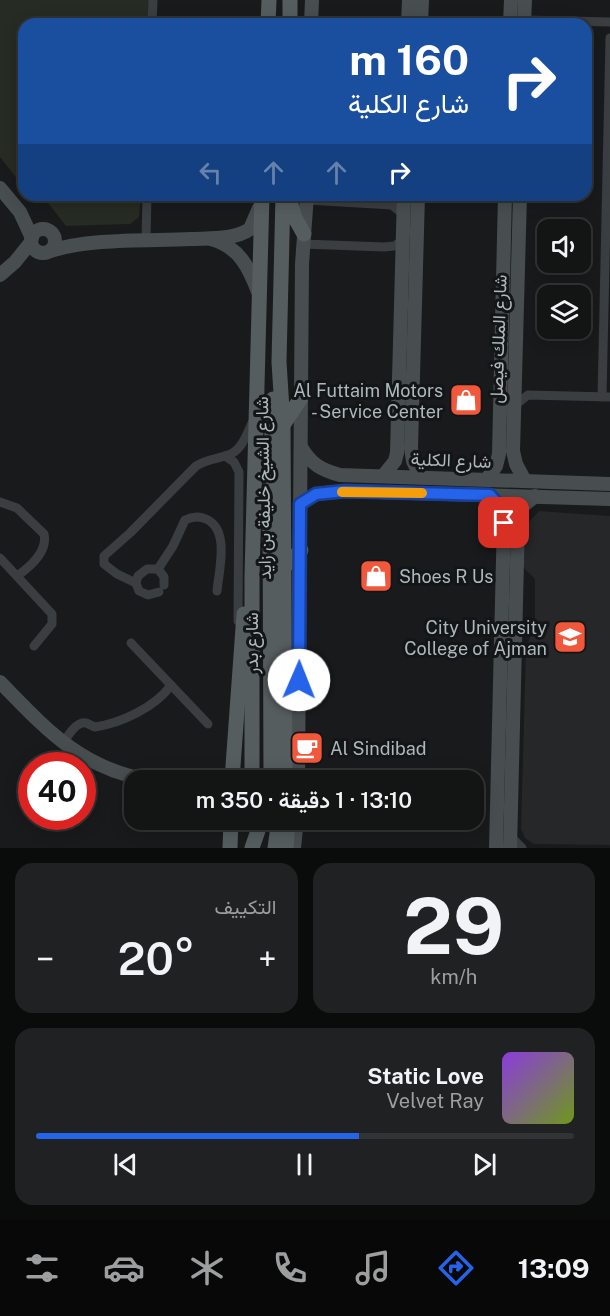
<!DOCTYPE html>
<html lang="ar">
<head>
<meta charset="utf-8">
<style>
  :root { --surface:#131414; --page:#202122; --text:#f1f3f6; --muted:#9d9ea0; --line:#323334; --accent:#2563eb }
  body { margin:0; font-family:"Public Sans",Vazirmatn,sans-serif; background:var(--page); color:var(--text); direction:rtl; height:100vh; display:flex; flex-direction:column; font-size:22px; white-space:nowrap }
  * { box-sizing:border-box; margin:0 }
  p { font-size:20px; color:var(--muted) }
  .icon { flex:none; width:33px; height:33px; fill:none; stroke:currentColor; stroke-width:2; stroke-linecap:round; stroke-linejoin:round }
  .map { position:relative; height:848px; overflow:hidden; direction:ltr }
  .drawer { display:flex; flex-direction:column; gap:15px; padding:15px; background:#0a0b0b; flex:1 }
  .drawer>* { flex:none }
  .top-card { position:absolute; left:18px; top:18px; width:574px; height:183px; border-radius:18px; box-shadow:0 3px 15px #0003,0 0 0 2px var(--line); direction:rtl; background:#1a4fa0; color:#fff; overflow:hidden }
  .buttons { position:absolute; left:537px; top:219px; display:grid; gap:12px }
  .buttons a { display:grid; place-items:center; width:54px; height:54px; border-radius:12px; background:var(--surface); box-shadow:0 3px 15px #0003,0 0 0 2px var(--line); font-size:30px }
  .speed { position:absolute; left:18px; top:752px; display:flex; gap:12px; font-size:30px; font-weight:700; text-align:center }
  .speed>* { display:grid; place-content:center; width:78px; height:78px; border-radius:50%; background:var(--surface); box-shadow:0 3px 15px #0003,0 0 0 2px var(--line); line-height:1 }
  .speed .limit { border:9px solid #d22; background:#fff; color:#111 }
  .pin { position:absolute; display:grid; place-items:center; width:51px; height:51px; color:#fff; margin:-26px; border-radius:12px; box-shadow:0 3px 9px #0006 }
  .me { position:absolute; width:66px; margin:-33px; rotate:1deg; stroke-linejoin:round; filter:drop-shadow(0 0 4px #0008) }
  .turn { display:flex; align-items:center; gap:21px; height:126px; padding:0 24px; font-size:27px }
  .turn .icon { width:78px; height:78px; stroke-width:2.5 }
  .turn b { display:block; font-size:42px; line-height:51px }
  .lanes { display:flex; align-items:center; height:57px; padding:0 24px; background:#0003; justify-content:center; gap:30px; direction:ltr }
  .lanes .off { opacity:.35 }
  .big { font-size:45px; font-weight:600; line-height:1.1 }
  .drawer .widget { flex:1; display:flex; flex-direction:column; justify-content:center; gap:9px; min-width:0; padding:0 21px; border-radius:18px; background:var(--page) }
  .drawer .dial { align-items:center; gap:0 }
  .dial b { font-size:78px; line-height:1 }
  .song { display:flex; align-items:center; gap:18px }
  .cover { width:72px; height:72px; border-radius:9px; background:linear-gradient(135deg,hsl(270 70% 55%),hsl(80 70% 35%)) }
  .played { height:6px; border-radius:3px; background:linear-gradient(90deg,var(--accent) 60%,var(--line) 60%) }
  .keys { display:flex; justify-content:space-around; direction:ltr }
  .heat { display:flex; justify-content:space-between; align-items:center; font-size:33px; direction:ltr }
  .drawer .tiles { flex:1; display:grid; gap:15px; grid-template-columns:1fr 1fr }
  .widget:last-child { grid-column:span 2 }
  .trip { position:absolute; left:124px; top:770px; width:360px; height:60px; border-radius:18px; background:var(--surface); box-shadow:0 3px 15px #0003,0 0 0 2px var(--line); font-weight:600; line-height:60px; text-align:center; direction:rtl }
  .menu { display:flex; height:96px; justify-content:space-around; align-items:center; background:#080808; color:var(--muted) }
  .menu .icon { width:42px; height:42px }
  .menu .active { color:var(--accent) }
  .menu b { font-size:27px; color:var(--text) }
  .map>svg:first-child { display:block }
  .built { fill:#252728 }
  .green { fill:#262b23 }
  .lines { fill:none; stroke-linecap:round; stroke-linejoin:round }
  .street { stroke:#3a3e40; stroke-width:9 }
  .secondary { stroke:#484e50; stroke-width:14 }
  .primary { stroke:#565d5f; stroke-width:15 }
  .route-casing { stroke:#184099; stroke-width:15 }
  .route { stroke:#2563eb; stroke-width:10 }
  .slow { stroke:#f59e0b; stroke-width:10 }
  .labels { text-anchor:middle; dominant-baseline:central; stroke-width:6; stroke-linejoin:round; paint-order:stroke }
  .street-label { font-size:18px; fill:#acb8bb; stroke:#141516 }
  .poi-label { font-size:18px; fill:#acb8bb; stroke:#141516; text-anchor:end }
</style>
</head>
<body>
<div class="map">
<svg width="610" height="848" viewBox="0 0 610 848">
  <rect width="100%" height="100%" fill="#191a1b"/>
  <polygon class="built" points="539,511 610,516 610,845 534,844 525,838 521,829 526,647 535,626 535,579 523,567 524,527"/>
  <g class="green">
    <polygon points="0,0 149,0 148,24 24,24 24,184 22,185 0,157"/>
    <polygon points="42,195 141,195 139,217 130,224 66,226"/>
  </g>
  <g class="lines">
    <g class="street">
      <polyline points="524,20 610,22"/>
      <polyline points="152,24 153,0"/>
      <polyline points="307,200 392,205 403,214"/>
      <polyline points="146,241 147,195"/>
      <polyline points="303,244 384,247 394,246 402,241"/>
      <polyline points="602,397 610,38"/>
      <polyline points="500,405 504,409 510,409 528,395 610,397"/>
      <polyline points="225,456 234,462 239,472 238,621"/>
      <path d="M0,502L17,508L44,534C48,551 30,567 17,576"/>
      <polyline points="0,558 52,614 52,624 34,646"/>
      <path d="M158,569L173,546L185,520C191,517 197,516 203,518C231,526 219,569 217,591"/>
      <path d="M136,583L117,574L104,564V556L130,533L196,466C207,459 217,459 228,455C242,451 247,433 253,421"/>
      <polyline points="159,592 148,595 139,591 136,583 138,576 147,569 158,569 164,577 164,585"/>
      <polyline points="131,643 208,724"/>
      <path d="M63,744C67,737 76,721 86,723C89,724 92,726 95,727C121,723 156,707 171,685"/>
      <polyline points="510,836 522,848"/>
    </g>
    <g class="secondary">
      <polyline points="311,24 312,0"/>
      <polyline points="408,24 409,0"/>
      <polyline points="421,24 422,0"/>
      <polyline points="510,24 511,0"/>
      <polyline points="524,24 525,0"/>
      <polyline points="0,188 20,212 32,238"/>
      <polyline points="418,195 411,448 413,461 421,477"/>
      <polyline points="520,195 513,451 516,464 525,481"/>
      <circle cx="43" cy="241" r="12"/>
      <path d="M211,239C240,247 249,268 259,294"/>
      <path d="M51,251C89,238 149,241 191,239C208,238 235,240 250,229L259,208"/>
      <polyline points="0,275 15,262 31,242"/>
      <path d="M301,447C311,464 321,470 340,475L610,484"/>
      <polyline points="383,476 395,461 397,453 404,195"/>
      <polyline points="487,479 496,466 499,454 505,195"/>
      <polyline points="490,495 499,505 504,519 496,848"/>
      <polyline points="300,504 316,494 345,491 610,499"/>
      <path d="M0,682C46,729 80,768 148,780"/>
      <polyline points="298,780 302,264 307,195"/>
      <polyline points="294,848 297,819"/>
      <polyline points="510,848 518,520 523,506 535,496"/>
    </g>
    <g class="primary">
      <polyline points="268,24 269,0"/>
      <polyline points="290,24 290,0"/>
      <polyline points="283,195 279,362 283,425 285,780"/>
      <polyline points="288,195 295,218 304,234"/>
      <polyline points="283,425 301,398"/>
      <polyline points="284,567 301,550"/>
      <polyline points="232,780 244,614"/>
      <polyline points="252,780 252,576 262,195"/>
      <polyline points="271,780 270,502 273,399"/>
      <polyline points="230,848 231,819"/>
      <polyline points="252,848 262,819"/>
      <polyline points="275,848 279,819"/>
      <polyline points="286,848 288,821"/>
    </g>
  </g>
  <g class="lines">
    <defs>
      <polyline id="route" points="299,680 300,504 316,494 345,491 490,495 499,505 504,523"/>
    </defs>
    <use href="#route" class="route-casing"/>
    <use href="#route" class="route"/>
    <polyline class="slow" points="342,492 422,493"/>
  </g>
  <defs>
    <symbol id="shop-square" viewBox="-11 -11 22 22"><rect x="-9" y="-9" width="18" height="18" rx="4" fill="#f1573b" stroke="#141516"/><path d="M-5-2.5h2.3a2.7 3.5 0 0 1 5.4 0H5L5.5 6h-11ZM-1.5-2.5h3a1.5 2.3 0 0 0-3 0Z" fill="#fff"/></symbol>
    <symbol id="university-square" viewBox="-11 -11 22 22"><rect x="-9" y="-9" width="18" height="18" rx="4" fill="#f1573b" stroke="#141516"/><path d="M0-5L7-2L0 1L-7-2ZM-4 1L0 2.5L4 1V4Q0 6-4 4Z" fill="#fff"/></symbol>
    <symbol id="cafe-square" viewBox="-11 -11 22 22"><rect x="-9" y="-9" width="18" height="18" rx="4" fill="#f1573b" stroke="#141516"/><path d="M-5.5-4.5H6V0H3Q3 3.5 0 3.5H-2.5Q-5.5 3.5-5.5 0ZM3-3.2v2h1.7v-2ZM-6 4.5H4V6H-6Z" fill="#fff"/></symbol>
  </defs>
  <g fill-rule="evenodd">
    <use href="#shop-square" x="447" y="381" width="38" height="38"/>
    <use href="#shop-square" x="357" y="557" width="38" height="38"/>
    <use href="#university-square" x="551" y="618" width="38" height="38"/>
    <use href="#cafe-square" x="288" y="729" width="38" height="38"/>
  </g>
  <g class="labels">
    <g class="street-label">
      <text transform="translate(498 339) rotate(-88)">شارع الملك فيصل</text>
      <text transform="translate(451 460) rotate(2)">شارع الكلية</text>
      <text transform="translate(263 488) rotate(-91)">شارع الشيخ خليفة بن زايد</text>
      <text transform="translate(251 643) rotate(-90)">شارع بدر</text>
    </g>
    <g class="poi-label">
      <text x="443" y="390">Al Futtaim Motors<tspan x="443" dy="21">- Service Center</tspan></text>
      <text x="399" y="576" text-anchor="start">Shoes R Us</text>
      <text x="547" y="627">City University<tspan x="547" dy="21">College of Ajman</tspan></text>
      <text x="330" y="748" text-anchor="start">Al Sindibad</text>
    </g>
  </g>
</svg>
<div class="buttons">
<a><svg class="icon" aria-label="sound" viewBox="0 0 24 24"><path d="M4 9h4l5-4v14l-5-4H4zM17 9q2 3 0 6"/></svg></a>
<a><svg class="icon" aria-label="layers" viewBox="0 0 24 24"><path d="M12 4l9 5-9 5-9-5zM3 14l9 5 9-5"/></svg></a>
</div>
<div class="speed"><div class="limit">40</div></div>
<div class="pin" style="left:504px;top:523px;background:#d93025"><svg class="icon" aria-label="arrive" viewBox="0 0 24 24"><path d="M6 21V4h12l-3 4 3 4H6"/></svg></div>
<svg class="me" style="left:299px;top:680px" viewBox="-20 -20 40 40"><circle r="19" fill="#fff"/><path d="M0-13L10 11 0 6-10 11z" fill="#2563eb"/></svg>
<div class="trip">13:10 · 1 دقيقة · 350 m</div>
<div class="top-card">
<div class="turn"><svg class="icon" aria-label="right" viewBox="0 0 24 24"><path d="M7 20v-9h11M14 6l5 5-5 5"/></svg><div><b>160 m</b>شارع الكلية</div></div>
<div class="lanes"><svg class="icon off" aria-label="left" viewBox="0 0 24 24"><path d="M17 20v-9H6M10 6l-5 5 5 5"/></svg><svg class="icon off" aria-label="ahead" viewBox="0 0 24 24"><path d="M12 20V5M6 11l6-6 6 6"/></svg><svg class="icon off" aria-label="ahead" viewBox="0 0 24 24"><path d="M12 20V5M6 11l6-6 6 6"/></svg><svg class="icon" aria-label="right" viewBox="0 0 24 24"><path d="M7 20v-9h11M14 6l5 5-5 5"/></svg></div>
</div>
</div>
<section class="drawer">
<div class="tiles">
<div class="widget dial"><b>29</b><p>km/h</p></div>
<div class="widget"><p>التكييف</p>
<div class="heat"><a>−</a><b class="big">20°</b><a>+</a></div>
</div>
<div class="widget">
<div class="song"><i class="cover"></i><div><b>Static Love</b><p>Velvet Ray</p></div></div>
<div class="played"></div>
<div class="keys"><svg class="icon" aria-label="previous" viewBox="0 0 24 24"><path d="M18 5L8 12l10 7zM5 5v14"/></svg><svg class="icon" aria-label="pause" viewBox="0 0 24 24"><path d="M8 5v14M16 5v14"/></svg><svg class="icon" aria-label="next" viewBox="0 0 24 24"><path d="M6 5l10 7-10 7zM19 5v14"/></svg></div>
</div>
</div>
</section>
<nav class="menu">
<b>13:09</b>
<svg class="icon active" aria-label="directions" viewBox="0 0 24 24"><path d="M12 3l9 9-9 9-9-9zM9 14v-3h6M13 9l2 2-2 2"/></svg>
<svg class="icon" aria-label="music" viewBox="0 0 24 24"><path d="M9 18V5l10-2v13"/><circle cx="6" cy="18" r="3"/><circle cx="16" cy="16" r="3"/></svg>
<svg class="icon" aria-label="phone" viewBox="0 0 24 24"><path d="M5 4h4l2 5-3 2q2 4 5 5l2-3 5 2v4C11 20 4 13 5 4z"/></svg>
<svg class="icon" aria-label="climate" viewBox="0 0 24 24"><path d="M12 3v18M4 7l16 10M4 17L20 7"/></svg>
<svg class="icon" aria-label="car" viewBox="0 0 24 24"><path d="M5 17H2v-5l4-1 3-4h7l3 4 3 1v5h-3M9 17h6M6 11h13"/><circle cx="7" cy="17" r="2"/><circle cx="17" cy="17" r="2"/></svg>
<svg class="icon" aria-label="filters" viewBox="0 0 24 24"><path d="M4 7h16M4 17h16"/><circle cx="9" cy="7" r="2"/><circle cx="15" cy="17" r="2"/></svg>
</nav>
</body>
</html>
